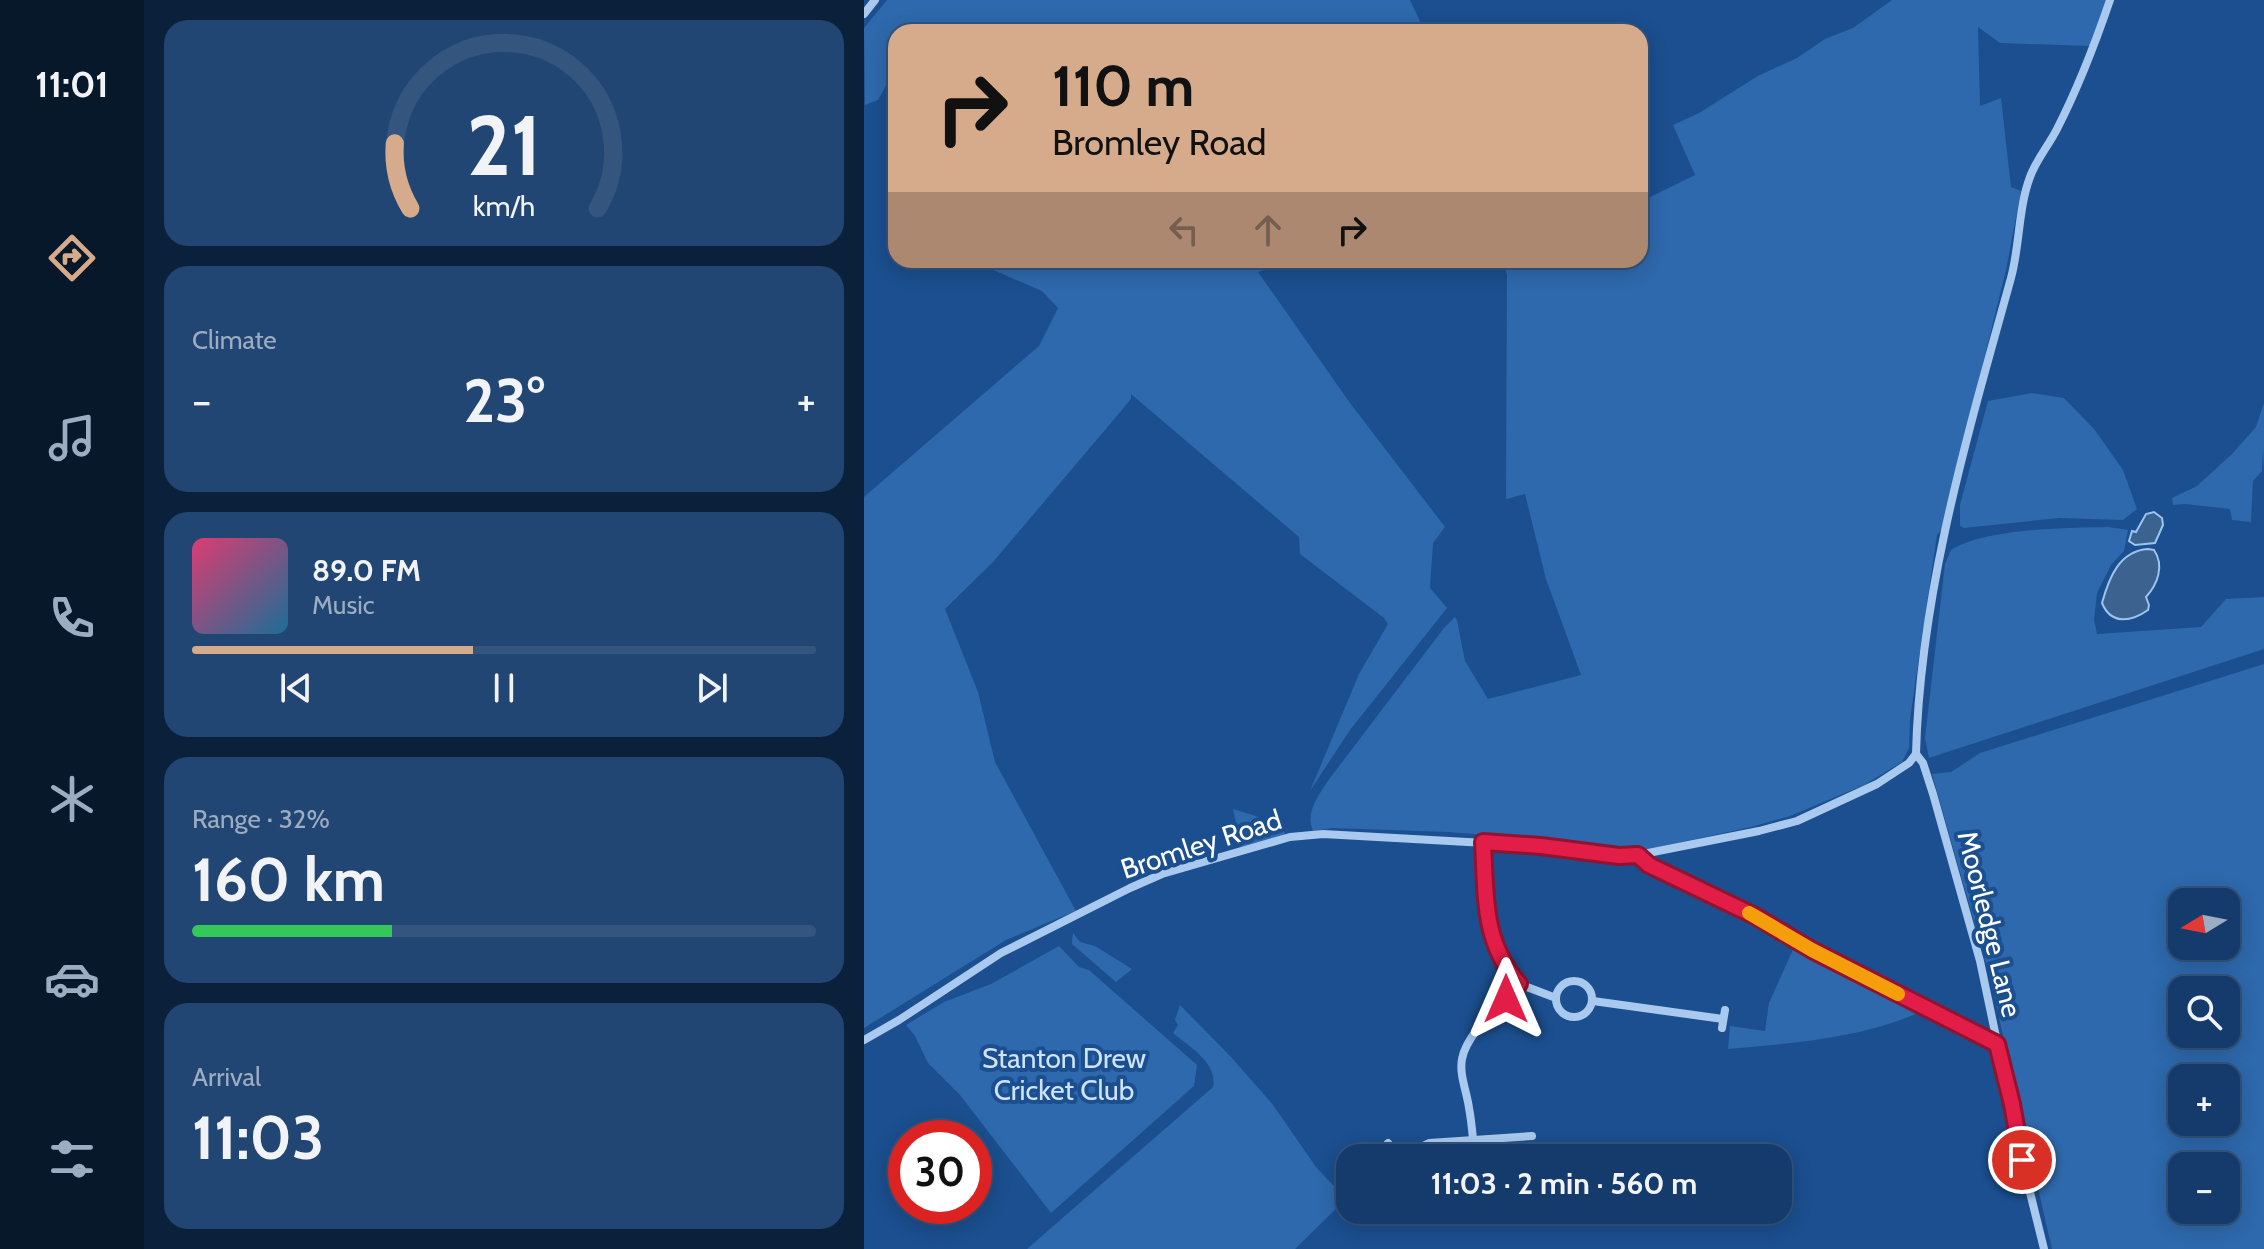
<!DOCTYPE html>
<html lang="en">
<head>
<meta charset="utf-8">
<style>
  :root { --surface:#143b6b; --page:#214673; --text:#f1f3f6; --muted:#9dadc1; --line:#33557e; --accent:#d6ab8b }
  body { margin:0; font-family:Cabin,sans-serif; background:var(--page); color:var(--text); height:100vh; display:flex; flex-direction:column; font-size:30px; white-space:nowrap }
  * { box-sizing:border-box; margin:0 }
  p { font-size:26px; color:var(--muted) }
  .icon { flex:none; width:44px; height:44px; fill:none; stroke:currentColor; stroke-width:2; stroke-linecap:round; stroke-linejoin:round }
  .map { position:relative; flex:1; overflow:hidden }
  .details { display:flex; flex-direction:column; gap:20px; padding:20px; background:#0b203b; width:720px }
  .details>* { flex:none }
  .hud { position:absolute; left:24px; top:24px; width:760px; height:244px; border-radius:24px; box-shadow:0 4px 20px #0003,0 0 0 2px var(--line); background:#d6ab8b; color:#111; overflow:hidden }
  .needle { width:52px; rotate:260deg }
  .controls { position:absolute; left:1304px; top:888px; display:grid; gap:16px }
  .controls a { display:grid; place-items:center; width:72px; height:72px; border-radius:16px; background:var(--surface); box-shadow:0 4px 20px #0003,0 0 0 2px var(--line); font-size:40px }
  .speed { position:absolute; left:24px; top:1120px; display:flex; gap:16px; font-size:40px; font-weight:700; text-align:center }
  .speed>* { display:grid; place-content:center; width:104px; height:104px; border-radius:50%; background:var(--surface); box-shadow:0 4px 20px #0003,0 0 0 2px var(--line); line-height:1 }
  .speed .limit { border:12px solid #d22; background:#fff; color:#111 }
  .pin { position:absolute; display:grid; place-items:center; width:68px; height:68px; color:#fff; margin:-34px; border:4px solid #fff; border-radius:50%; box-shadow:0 2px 8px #0007 }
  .me { position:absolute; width:88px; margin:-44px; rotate:0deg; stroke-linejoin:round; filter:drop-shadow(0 0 6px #0008) }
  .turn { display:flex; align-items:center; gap:28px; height:168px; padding:0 32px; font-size:36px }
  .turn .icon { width:104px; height:104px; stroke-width:2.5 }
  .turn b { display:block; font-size:56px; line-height:68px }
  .lanes { display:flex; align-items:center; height:76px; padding:0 32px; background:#0003; justify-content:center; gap:40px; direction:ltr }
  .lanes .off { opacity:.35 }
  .big { font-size:60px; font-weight:700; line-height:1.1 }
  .details .widget { flex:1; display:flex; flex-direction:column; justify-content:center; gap:12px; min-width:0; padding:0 28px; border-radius:24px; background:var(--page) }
  .details .dial { align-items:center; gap:0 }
  .dial svg { height:208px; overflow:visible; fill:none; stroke:var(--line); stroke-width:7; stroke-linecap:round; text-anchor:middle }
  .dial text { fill:var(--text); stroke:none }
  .song { display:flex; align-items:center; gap:24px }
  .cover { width:96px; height:96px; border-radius:12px; background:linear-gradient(135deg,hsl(340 70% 55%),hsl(200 70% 35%)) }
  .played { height:8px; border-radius:4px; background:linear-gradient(90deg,var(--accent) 45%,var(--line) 45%) }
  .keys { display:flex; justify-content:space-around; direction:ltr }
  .heat { display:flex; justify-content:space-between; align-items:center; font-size:44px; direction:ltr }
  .charge { height:12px; border-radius:6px; background:linear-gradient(90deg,#34c759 32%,var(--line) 0) }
  .trip { position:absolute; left:472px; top:1144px; width:456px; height:80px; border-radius:24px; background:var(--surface); box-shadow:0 4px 20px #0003,0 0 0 2px var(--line); font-weight:700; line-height:80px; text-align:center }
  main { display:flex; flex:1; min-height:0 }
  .tab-bar { display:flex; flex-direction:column; width:144px; justify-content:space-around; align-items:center; background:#08182b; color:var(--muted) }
  .tab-bar .icon { width:56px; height:56px }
  .tab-bar .selected { color:var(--accent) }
  .tab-bar b { font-size:36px; color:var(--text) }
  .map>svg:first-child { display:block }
  .green { fill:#2e69ad; fill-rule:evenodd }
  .water { fill:#3c6290; stroke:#9cc4f0; stroke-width:2 }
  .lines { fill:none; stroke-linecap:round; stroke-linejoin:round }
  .minor { stroke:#a9c9ee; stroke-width:8 }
  .route-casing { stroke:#92132f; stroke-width:20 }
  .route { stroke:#e11d48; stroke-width:14 }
  .slow { stroke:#f59e0b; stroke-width:14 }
  .labels { text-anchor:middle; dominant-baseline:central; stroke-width:8; stroke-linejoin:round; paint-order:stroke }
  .street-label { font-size:28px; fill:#fff; stroke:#1b4f8f }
  .park-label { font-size:28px; fill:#cfe3fa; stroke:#1b4f8f }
</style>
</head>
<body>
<main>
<nav class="tab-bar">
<b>11:01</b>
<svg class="icon selected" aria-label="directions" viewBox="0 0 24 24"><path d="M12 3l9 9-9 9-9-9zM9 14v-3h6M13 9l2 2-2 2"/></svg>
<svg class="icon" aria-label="music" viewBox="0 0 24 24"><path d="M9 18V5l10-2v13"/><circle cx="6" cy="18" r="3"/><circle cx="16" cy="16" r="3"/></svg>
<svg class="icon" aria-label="phone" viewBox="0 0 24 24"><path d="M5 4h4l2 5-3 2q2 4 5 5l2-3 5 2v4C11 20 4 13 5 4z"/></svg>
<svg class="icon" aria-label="climate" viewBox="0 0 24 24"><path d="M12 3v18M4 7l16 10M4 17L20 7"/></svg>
<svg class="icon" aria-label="car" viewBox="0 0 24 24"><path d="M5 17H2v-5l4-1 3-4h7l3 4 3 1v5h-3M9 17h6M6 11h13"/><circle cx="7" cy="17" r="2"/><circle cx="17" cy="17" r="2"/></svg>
<svg class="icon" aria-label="filters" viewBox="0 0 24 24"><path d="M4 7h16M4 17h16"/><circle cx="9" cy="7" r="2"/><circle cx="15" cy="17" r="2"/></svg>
</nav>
<section class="details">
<div class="widget dial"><svg viewBox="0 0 100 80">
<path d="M14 69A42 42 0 1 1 86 69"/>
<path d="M14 69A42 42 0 0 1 8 44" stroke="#d6ab8b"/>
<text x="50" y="56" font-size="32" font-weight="700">21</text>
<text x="50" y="72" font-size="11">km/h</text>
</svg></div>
<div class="widget"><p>Climate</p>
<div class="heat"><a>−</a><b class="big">23°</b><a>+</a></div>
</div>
<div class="widget">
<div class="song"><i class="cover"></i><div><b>89.0 FM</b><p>Music</p></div></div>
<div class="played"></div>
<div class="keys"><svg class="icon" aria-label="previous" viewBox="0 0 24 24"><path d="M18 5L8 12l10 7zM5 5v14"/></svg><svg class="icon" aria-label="pause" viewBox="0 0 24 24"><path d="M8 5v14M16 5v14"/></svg><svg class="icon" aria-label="next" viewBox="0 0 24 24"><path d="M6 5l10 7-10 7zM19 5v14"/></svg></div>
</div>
<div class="widget"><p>Range · 32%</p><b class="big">160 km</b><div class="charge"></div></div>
<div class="widget"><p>Arrival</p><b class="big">11:03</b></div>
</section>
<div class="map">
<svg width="1400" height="1249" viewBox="0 0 1400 1249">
  <rect width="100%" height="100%" fill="#1b4f8f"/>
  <g class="green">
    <polygon points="23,0 546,0 561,32 32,32 32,68 14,100 1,105 0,28"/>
    <path d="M1028,0H1242L1226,46L1136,43L1114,27L1116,106L1137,98L1147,187L1157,191L1142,270L1078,529L1073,535L1046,719L1045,748L1038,762L1000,785L926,816L887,827L790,848L760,852L649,837L584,832L468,828L449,831C441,812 454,797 463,782L580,628L591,617L593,620L601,661L624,699L717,675L682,579L661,494L642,499L643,275L639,260H776V202L831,175L809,125L835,113L894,76L933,58L961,39L989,28Z"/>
    <polygon points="106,260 431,260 394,272 486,403 581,527 569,543 566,588 583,608 486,730 446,791 495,674 524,624 520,618 436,554 435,537 267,394 267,399 252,417 129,562 81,609 114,692 131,762 212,911 142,940 0,1028 0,497 175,346 194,308 178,291"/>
    <polygon points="1168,393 1200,398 1230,429 1259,470 1273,509 1259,520 1195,518 1100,528 1096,526 1096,505 1124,401"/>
    <polygon points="1400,403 1400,473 1399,449 1398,471 1389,481 1387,522 1368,520 1366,509 1321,504 1309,505 1308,498 1333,486 1368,454 1392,427"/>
    <path d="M1244,527L1264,530L1260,551L1247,565L1233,593L1230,620L1233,634L1337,627L1362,599L1400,597V649L1065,758L1061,738L1081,564L1087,550C1122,528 1202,528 1244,527Z"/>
    <path d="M1400,664V1249H1188L1124,970L1068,774L1087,772L1116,753ZM1318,902H1362V946H1318ZM1318,990H1362V1034H1318ZM1318,1078H1362V1122H1318ZM1318,1166H1362V1210H1318Z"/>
    <polygon points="369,809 418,824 421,835 377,847"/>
    <polygon points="209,933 216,942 231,946 268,969 252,982 208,944"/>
    <path d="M931,945L1054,1013C994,1039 929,1043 864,1049L866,1026L901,1031L905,1003Z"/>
    <polygon points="195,946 215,967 225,970 333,1065 330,1086 187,1213 96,1095 64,1063 51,1036 42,1025 80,1002 127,984"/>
    <path d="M316,1005L368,1058L409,1105L452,1167L482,1199L431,1249H163L349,1087C354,1063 326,1047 309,1033L314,1025L311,1020Z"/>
  </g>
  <g class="water">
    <polygon points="1290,512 1298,518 1299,525 1291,543 1271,545 1265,541 1268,531 1272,532 1282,514"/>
    <path d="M1284,549L1290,550C1301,566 1293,585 1282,597L1285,605L1284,610C1267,622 1247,625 1238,603C1245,578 1255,551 1284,549Z"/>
  </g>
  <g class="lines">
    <g class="minor">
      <polyline points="0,14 11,0"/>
      <path d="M1052,754C1056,592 1104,433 1147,278C1156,245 1154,209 1166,177C1172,160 1185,145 1193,129C1214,88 1231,44 1246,0"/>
      <polyline points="1052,754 1059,763 1069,794 1116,961 1158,1160 1180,1249"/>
      <polyline points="619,842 625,929 637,959 655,984 692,998"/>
      <polyline points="774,855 895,831 933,821 1013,784 1045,763 1052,754"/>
      <circle cx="710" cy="999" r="18"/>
      <polyline points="729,1001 859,1019"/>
      <polyline points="858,1028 861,1010"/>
      <polyline points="0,1040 35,1020 137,953 266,888 298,874 426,837 459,834 677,846 755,856 774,855 785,865 891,916 948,950 1133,1044"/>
      <path d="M609,1139C608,1129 607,1118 605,1108C603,1092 595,1075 598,1059C602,1034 638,1003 655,984"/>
      <polyline points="524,1143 534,1158"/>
      <polyline points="534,1158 565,1143 668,1136"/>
    </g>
  </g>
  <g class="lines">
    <defs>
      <path id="route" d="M642,999L655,984C618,941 622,896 619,842L677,846L755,856L774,855L785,865L891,916L948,950L1133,1044L1148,1104L1158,1160"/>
    </defs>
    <use href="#route" class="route-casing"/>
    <use href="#route" class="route"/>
    <polyline class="slow" points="885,913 948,950 1034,994"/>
  </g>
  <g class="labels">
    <g class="street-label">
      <text transform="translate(337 844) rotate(-18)">Bromley Road</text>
      <text transform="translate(1126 924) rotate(76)">Moorledge Lane</text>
    </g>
    <g class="park-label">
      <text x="200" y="1058">Stanton Drew<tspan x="200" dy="32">Cricket Club</tspan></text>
    </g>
  </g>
</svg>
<div class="controls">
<a><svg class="needle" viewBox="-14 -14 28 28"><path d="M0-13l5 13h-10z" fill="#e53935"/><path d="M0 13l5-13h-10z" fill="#9dadc1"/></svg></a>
<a><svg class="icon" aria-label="search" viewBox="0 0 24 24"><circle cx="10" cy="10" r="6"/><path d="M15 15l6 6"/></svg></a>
<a>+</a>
<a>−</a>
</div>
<div class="speed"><div class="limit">30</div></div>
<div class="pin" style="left:1158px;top:1160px;background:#d93025"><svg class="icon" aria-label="arrive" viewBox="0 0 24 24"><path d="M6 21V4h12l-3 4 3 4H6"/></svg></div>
<svg class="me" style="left:642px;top:999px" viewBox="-20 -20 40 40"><path d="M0-17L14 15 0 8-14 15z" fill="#e11d48" stroke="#fff" stroke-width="4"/></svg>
<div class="trip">11:03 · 2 min · 560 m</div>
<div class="hud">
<div class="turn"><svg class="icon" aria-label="right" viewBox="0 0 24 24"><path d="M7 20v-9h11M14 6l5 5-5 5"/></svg><div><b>110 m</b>Bromley Road</div></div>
<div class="lanes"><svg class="icon off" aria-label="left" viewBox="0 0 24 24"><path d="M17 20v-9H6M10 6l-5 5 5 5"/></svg><svg class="icon off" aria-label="ahead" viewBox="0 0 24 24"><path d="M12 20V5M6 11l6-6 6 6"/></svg><svg class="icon" aria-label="right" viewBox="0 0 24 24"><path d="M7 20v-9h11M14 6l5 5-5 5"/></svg></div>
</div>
</div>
</main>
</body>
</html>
